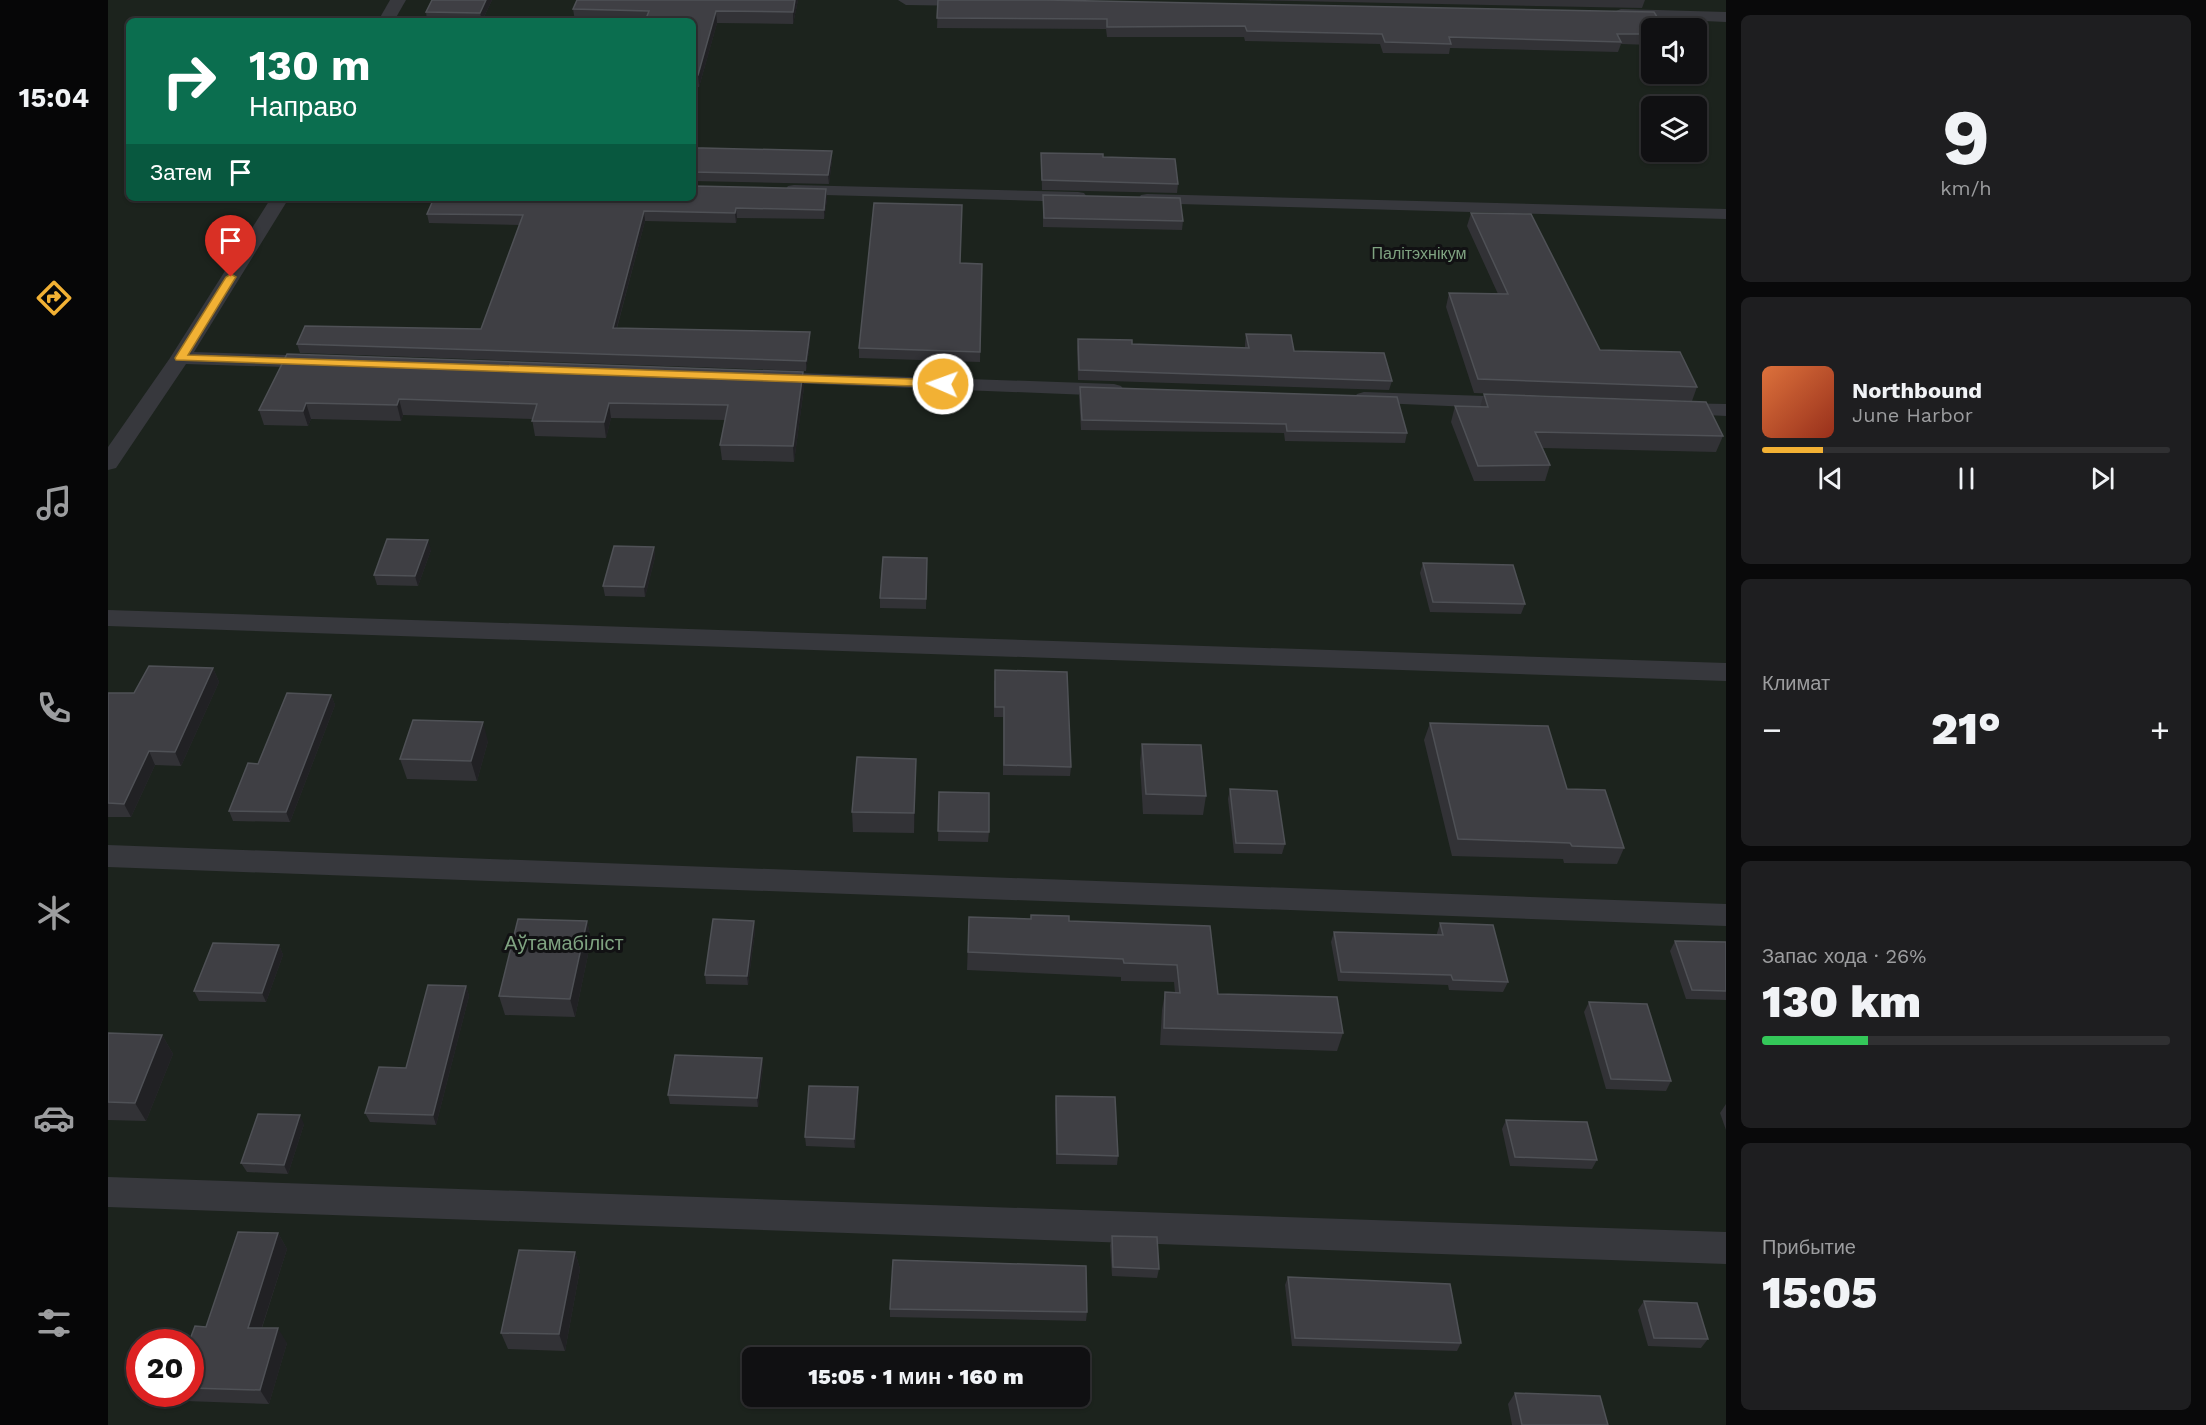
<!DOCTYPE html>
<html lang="ru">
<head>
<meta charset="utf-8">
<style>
  :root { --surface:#101012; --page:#1e1e20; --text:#f1f3f6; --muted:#9c9d9f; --line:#303032; --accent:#f2b134 }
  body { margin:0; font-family:"Work Sans",sans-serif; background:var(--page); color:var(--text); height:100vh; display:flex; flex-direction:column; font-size:22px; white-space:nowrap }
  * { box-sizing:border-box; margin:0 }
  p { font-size:20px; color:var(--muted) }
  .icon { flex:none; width:33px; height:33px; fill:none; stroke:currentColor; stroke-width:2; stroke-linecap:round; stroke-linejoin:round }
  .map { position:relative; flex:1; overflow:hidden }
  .sheet { display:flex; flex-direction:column; gap:15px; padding:15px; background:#09090a; width:480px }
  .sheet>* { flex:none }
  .banner { position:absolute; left:18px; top:18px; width:570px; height:183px; border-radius:9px; box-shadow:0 2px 4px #0004,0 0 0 2px var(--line); background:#0b6e4f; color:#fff; overflow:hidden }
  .tools { position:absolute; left:1533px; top:18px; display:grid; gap:12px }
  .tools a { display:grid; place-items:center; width:66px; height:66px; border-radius:9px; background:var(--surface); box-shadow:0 2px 4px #0004,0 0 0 2px var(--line); font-size:30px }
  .speed { position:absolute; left:18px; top:1329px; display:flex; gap:12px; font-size:30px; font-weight:700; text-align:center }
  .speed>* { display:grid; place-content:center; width:78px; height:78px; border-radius:50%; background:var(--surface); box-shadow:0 2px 4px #0004,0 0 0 2px var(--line); line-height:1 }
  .speed .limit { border:9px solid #d22; background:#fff; color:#111 }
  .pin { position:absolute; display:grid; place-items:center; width:51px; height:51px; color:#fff; margin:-62px -26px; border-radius:50% 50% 50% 0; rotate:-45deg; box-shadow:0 0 6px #0007 }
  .pin .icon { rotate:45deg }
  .me { position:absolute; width:66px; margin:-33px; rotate:272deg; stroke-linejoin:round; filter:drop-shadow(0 0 4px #0008) }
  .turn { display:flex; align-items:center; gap:21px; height:126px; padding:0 24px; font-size:27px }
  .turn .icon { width:78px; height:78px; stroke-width:2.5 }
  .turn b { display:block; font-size:42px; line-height:51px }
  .then { display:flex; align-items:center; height:57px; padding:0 24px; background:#0003; gap:12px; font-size:22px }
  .big { font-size:45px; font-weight:800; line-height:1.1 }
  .sheet .card { flex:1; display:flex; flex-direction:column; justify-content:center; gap:9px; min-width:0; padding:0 21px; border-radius:9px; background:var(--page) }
  .sheet .dial { align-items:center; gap:0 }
  .dial b { font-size:78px; line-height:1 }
  .song { display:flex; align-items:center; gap:18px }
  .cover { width:72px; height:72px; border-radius:9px; background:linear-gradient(135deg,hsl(20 70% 55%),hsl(10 70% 35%)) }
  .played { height:6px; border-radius:3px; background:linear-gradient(90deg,var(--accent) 15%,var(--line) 15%) }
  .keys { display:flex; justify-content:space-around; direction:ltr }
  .heat { display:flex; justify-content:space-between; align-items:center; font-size:33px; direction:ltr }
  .charge { height:9px; border-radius:4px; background:linear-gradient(90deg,#34c759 26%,var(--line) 0) }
  .trip { position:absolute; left:634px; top:1347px; width:348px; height:60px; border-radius:9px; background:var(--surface); box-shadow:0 2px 4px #0004,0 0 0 2px var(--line); font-weight:800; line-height:60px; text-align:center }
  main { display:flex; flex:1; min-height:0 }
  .tab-bar { display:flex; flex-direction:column; width:108px; justify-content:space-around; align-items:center; background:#060607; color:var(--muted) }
  .tab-bar .icon { width:42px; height:42px }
  .tab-bar .selected { color:var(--accent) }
  .tab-bar b { font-size:27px; color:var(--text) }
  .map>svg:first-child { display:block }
  .green { fill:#1c231d; fill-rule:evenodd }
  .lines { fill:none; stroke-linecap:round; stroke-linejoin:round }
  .lane { fill:#37383d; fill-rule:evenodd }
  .wall { fill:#323236 }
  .shaded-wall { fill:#212124 }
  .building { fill:#3f3f44; stroke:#4f5156; stroke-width:1.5 }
  .route { fill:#f2b134; stroke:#9d7322; stroke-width:1.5 }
  .labels { text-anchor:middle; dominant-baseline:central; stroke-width:6; stroke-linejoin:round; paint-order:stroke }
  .far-park-label { font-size:16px; fill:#7fa381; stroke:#111113 }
  .park-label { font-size:20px; fill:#7fa381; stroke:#111113 }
</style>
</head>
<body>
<main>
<nav class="tab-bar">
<b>15:04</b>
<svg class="icon selected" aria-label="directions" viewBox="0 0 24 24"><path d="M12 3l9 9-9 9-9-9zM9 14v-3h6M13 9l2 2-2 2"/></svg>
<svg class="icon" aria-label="music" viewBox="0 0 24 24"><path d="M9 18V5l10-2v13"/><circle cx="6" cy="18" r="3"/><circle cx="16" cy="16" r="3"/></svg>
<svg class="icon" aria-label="phone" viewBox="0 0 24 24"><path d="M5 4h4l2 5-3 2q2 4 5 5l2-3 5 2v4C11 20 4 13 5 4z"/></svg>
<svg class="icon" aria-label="climate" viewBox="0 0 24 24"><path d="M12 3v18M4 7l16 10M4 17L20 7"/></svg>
<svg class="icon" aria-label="car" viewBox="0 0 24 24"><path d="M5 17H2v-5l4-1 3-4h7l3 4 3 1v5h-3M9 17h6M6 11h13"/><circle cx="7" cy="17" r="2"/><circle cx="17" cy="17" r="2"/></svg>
<svg class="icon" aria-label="filters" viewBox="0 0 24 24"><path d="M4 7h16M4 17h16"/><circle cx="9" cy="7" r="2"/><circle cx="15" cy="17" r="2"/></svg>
</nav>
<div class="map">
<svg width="1618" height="1425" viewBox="0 0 1618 1425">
  <rect width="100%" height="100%" fill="#161618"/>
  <path class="green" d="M0,0H1618V1425H0ZM21,21H585V198H21ZM1544,28H1588V74H1544ZM1544,106H1588V152H1544ZM32,1342H82V1394H32ZM645,1358H972V1396H645Z"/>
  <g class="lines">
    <g class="lane">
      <polygon points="282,0 298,0 286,21 270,21"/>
      <polygon points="790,0 872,0 873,1 865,6 798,5"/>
      <polygon points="1513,9 1618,12 1618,22 1508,17 1505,14 1508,11"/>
      <polygon points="686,185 970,192 976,193 979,197 976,201 970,202 680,194 677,190 680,186"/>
      <polygon points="1039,194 1618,209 1618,219 1033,203 1030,199 1033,195"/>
      <polygon points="163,198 181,198 86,352 209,356 216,358 219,362 216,366 209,368 78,364 8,468 0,470 0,447 62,358"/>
      <polygon points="662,372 1006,384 1013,386 1016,390 1013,394 1006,396 655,382 652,378 655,374"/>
      <polygon points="1256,392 1408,397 1415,399 1419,403 1415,407 1408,409 1249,402 1246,398 1249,394"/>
      <polygon points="1567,403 1618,404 1618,416 1560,413 1556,409 1560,405"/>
      <polygon points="0,610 1618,663 1618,681 0,626"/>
      <polygon points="0,845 1618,904 1618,926 0,867"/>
      <polygon points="0,1177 1618,1232 1618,1264 0,1207"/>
    </g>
  </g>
  <g class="wall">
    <polygon points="324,0 384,0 376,17 444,18 444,21 319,20 318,12"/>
    <polygon points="690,0 685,24 609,23 591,87 585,87 585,21 467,21 465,9"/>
    <polygon points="830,0 1544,28 1544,45 1513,44 1510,52 1342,48 1341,54 1275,53 1272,44 1137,41 1136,37 999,37 998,29 829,28"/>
    <polygon points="1131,0 1537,0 1534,8"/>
    <polygon points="585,148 724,151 724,160 721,184 585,181"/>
    <polygon points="933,153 995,157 1070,184 1069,193 934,190"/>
    <polygon points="718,189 719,199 716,219 629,218 628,223 537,221 509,328 702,332 702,342 698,371 192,353 189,344 373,329 412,225 321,223 319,214"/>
    <polygon points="935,195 1075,221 1074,230 935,227"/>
    <polygon points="1363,213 1492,350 1589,387 1584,401 1366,393 1338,307 1341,293 1390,294 1359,226"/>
    <polygon points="852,263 874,264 872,362 751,358 751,348"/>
    <polygon points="1138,334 1186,351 1284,381 1281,390 970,380 969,348 970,339 1024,344 1137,348 1137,344"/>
    <polygon points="179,354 695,372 696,387 686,462 614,460 612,445 617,420 503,418 498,438 427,436 424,419 295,415 293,421 203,419 200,426 156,425 151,410"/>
    <polygon points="972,387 1299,433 1297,443 1177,441 1176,433 973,430 971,396"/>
    <polygon points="1376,394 1615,436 1608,452 1435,448 1442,465 1437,481 1366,481 1343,422 1347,406 1372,407"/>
    <polygon points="546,547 547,557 537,597 497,596 495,586"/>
    <polygon points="323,550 310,586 269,585 266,575"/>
    <polygon points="819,558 818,609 772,608 772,598"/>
    <polygon points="1315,563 1417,604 1413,614 1322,612 1312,573"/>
    <polygon points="105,668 111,682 73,766 47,765 23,817 0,817 0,693 26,693"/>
    <polygon points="886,680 963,767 962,776 895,775 895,717 886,717"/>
    <polygon points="223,695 227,705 182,822 125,821 121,811 150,764"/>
    <polygon points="1322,723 1459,789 1516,848 1509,864 1456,863 1455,859 1344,856 1316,740"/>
    <polygon points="380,741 369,781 299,779 292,759"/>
    <polygon points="1034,744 1098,796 1095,815 1035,814 1032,763"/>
    <polygon points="808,759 806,833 745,832 744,812"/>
    <polygon points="1122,789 1177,844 1174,854 1126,853 1120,799"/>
    <polygon points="831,792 881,832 880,842 830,841"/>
    <polygon points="861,917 1102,926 1110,994 1235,1033 1229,1051 1052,1045 1054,1010 1057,992 1067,993 1066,982 1013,981 1013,977 859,970"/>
    <polygon points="479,921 483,940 467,1017 397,1015 391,996"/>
    <polygon points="646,921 647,931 640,985 598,984 597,975"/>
    <polygon points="1332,923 1400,982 1395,992 1341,990 1340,985 1230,981 1223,942 1226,932 1329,935 1329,933"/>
    <polygon points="1567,941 1618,942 1618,1000 1578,999 1562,951"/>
    <polygon points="171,945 175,955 158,1002 91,1001 86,991"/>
    <polygon points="358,986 361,996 328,1125 262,1122 257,1113 298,1068"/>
    <polygon points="1481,1002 1563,1081 1558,1091 1498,1089 1476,1012"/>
    <polygon points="0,1033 54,1035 65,1054 38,1121 0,1120"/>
    <polygon points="654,1058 655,1067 650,1107 562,1104 560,1095"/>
    <polygon points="750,1087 750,1097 747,1148 698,1146 697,1137"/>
    <polygon points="948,1096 1010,1156 1009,1165 948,1164 947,1105"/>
    <polygon points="1618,1104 1618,1130 1612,1113"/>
    <polygon points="1398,1120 1489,1160 1484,1169 1402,1166 1394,1129"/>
    <polygon points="196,1124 180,1174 139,1172 133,1163"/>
    <polygon points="170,1233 179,1249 154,1328 179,1343 161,1404 77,1401 71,1394 82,1394 82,1342 98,1327"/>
    <polygon points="1004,1236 1051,1269 1049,1278 1004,1276 1002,1245"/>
    <polygon points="467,1252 472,1269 457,1351 400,1349 393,1333"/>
    <polygon points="1180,1277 1353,1343 1349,1351 1184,1346 1177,1285"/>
    <polygon points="1536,1301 1600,1339 1593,1348 1540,1346 1530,1310"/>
    <polygon points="782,1309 979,1312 978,1321 782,1317"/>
    <polygon points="1407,1393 1500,1425 1404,1425 1400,1404"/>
  </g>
  <g class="shaded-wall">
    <polygon points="378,0 384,0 374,21 372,13"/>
    <polygon points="687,0 690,0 685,24 685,12"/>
    <polygon points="608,11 609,23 591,87 590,75"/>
    <polygon points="724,151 724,160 721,184 720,175"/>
    <polygon points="718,189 719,199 716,219 716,210"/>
    <polygon points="628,208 629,218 628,223 627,213"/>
    <polygon points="536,211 537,221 506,338 505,328"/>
    <polygon points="702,332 702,342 698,371 698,361"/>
    <polygon points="695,372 696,387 686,462 685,446"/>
    <polygon points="291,399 295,415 293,421 289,405"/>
    <polygon points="198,403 203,419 200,426 195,411"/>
    <polygon points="501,403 503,418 498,438 496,422"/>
    <polygon points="320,540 323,550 310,586 307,576"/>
    <polygon points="546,547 547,557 537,597 536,587"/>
    <polygon points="105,668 111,682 73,766 67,752"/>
    <polygon points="223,695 227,705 182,822 178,812"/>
    <polygon points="375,722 380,741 369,781 363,761"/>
    <polygon points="41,751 47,765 23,817 16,804"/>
    <polygon points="808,759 808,778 806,833 806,813"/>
    <polygon points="479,921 483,940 467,1017 462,999"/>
    <polygon points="646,921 647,931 640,985 639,976"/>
    <polygon points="171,945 175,955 158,1002 154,993"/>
    <polygon points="358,986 361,996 328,1125 325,1115"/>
    <polygon points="54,1035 65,1054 38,1121 27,1103"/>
    <polygon points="654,1058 655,1067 650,1107 649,1098"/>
    <polygon points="750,1087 750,1097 747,1148 746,1139"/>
    <polygon points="192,1115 196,1124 180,1174 176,1165"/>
    <polygon points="170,1233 179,1249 149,1342 140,1328"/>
    <polygon points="467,1252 472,1269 457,1351 451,1334"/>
    <polygon points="170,1328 179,1343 161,1404 152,1390"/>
  </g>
  <g class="building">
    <polygon points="324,0 378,0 372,13 318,12"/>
    <polygon points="469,0 687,0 685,12 608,11 590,75 585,75 585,21 537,21 541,11 465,9"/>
    <polygon points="830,0 938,0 1546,12 1556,28 1544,28 1544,34 1509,34 1513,42 1341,37 1343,44 1277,42 1274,34 1139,31 1137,26 999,27 999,19 829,18"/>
    <polygon points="359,17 444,18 443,21 357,21"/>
    <polygon points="585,148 595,148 724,151 720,175 585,172"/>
    <polygon points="933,153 995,154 995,157 1067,159 1070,184 934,180"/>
    <polygon points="585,186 718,189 716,210 628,208 627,213 536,211 505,328 702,332 698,361 189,344 197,326 373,329 415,215 319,214 326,198 585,198"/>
    <polygon points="935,195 1072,198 1075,221 936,218"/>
    <polygon points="766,203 854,205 852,263 874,264 872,352 751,348"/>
    <polygon points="1363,213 1423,214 1492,350 1572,352 1589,387 1370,379 1341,293 1400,294"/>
    <polygon points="1138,334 1183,335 1186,351 1276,353 1284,381 971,370 970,339 1024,340 1024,344 1141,348"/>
    <polygon points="179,354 695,372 685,446 612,445 620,405 501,403 496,422 424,421 429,404 291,399 289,405 198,403 195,411 151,410"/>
    <polygon points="972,387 1289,397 1299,433 1179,431 1178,424 974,420"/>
    <polygon points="1376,394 1598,402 1615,436 1427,432 1442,465 1370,466 1347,406 1380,407"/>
    <polygon points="279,539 320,540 307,576 266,575"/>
    <polygon points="506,546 546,547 536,587 495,586"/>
    <polygon points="775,557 819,558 818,599 772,598"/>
    <polygon points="1315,563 1405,565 1417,604 1325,602"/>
    <polygon points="41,666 105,668 67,752 41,751 16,804 0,803 0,693 26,693"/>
    <polygon points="887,670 959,672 963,767 896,765 896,707 887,707"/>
    <polygon points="179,693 223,695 178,812 121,811 140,763 150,764"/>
    <polygon points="305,720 375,722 363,761 292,759"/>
    <polygon points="1322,723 1440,726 1459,789 1497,790 1516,848 1464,846 1462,843 1350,839"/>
    <polygon points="1034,744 1093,745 1098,796 1038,794"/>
    <polygon points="749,757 808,759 806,813 744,812"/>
    <polygon points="1122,789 1169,791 1177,844 1128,843"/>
    <polygon points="831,792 881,793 881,832 830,831"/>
    <polygon points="923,915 961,916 961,921 1102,926 1110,994 1229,997 1235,1033 1056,1028 1057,992 1072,993 1069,965 1016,963 1015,959 860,952 861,917 923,919"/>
    <polygon points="410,919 479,921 462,999 391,996"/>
    <polygon points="605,919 646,921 639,976 597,975"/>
    <polygon points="1332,923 1385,925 1400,982 1345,980 1343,975 1233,972 1226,932 1335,935"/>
    <polygon points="1567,941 1618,942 1618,991 1584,990"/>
    <polygon points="105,943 171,945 154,993 86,991"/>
    <polygon points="320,985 358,986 325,1115 257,1113 271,1067 298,1068"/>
    <polygon points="1481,1002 1539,1004 1563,1081 1503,1079"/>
    <polygon points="0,1033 54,1035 27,1103 0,1102"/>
    <polygon points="567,1055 654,1058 649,1098 560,1095"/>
    <polygon points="701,1086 750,1087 746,1139 697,1137"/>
    <polygon points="948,1096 1007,1097 1010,1156 949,1154"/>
    <polygon points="150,1114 192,1115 176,1165 133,1163"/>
    <polygon points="1398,1120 1479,1122 1489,1160 1407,1157"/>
    <polygon points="130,1232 170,1233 140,1328 170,1328 152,1390 82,1388 82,1342 81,1342 87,1326 98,1327"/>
    <polygon points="1004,1236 1049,1237 1051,1269 1005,1267"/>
    <polygon points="411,1250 467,1252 451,1334 393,1333"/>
    <polygon points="785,1260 978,1266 979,1312 782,1309"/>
    <polygon points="1180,1277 1342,1284 1353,1343 1187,1338"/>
    <polygon points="1536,1301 1589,1303 1600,1339 1546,1338"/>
    <polygon points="1407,1393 1492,1396 1500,1425 1414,1425"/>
  </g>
  <polygon class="route" points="123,274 128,277 80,355 835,380 841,384 835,387 68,360 67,358 118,277"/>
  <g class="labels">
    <g class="far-park-label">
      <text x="1311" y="253">Палітэхнікум</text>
    </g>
    <g class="park-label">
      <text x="456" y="943">Аўтамабіліст</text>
    </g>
  </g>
</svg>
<div class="tools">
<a><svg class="icon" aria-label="sound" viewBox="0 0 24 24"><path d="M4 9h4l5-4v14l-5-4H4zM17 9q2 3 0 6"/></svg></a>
<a><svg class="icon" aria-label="layers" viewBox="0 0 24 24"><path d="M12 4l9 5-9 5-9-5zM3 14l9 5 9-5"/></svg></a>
</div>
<div class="speed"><div class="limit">20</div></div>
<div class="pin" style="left:123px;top:277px;background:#d93025"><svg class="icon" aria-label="arrive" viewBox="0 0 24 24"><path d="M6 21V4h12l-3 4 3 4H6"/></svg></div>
<svg class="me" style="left:835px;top:384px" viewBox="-20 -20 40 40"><circle r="17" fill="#f2b134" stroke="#fff" stroke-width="3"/><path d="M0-11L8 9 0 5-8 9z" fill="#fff"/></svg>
<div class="trip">15:05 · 1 мин · 160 m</div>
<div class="banner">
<div class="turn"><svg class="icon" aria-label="right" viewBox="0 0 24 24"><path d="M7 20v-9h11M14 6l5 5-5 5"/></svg><div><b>130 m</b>Направо</div></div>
<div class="then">Затем<svg class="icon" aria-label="arrive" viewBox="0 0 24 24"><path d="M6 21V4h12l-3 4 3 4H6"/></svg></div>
</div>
</div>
<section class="sheet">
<div class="card dial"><b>9</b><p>km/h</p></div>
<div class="card">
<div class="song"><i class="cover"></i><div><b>Northbound</b><p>June Harbor</p></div></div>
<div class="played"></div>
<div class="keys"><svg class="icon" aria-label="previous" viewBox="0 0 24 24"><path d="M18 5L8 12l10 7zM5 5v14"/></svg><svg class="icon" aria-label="pause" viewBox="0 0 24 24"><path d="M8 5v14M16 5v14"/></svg><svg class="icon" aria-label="next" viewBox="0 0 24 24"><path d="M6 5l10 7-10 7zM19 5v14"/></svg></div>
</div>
<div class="card"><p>Климат</p>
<div class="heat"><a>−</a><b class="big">21°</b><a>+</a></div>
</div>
<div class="card"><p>Запас хода · 26%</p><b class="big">130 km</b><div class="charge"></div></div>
<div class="card"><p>Прибытие</p><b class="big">15:05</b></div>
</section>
</main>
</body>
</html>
